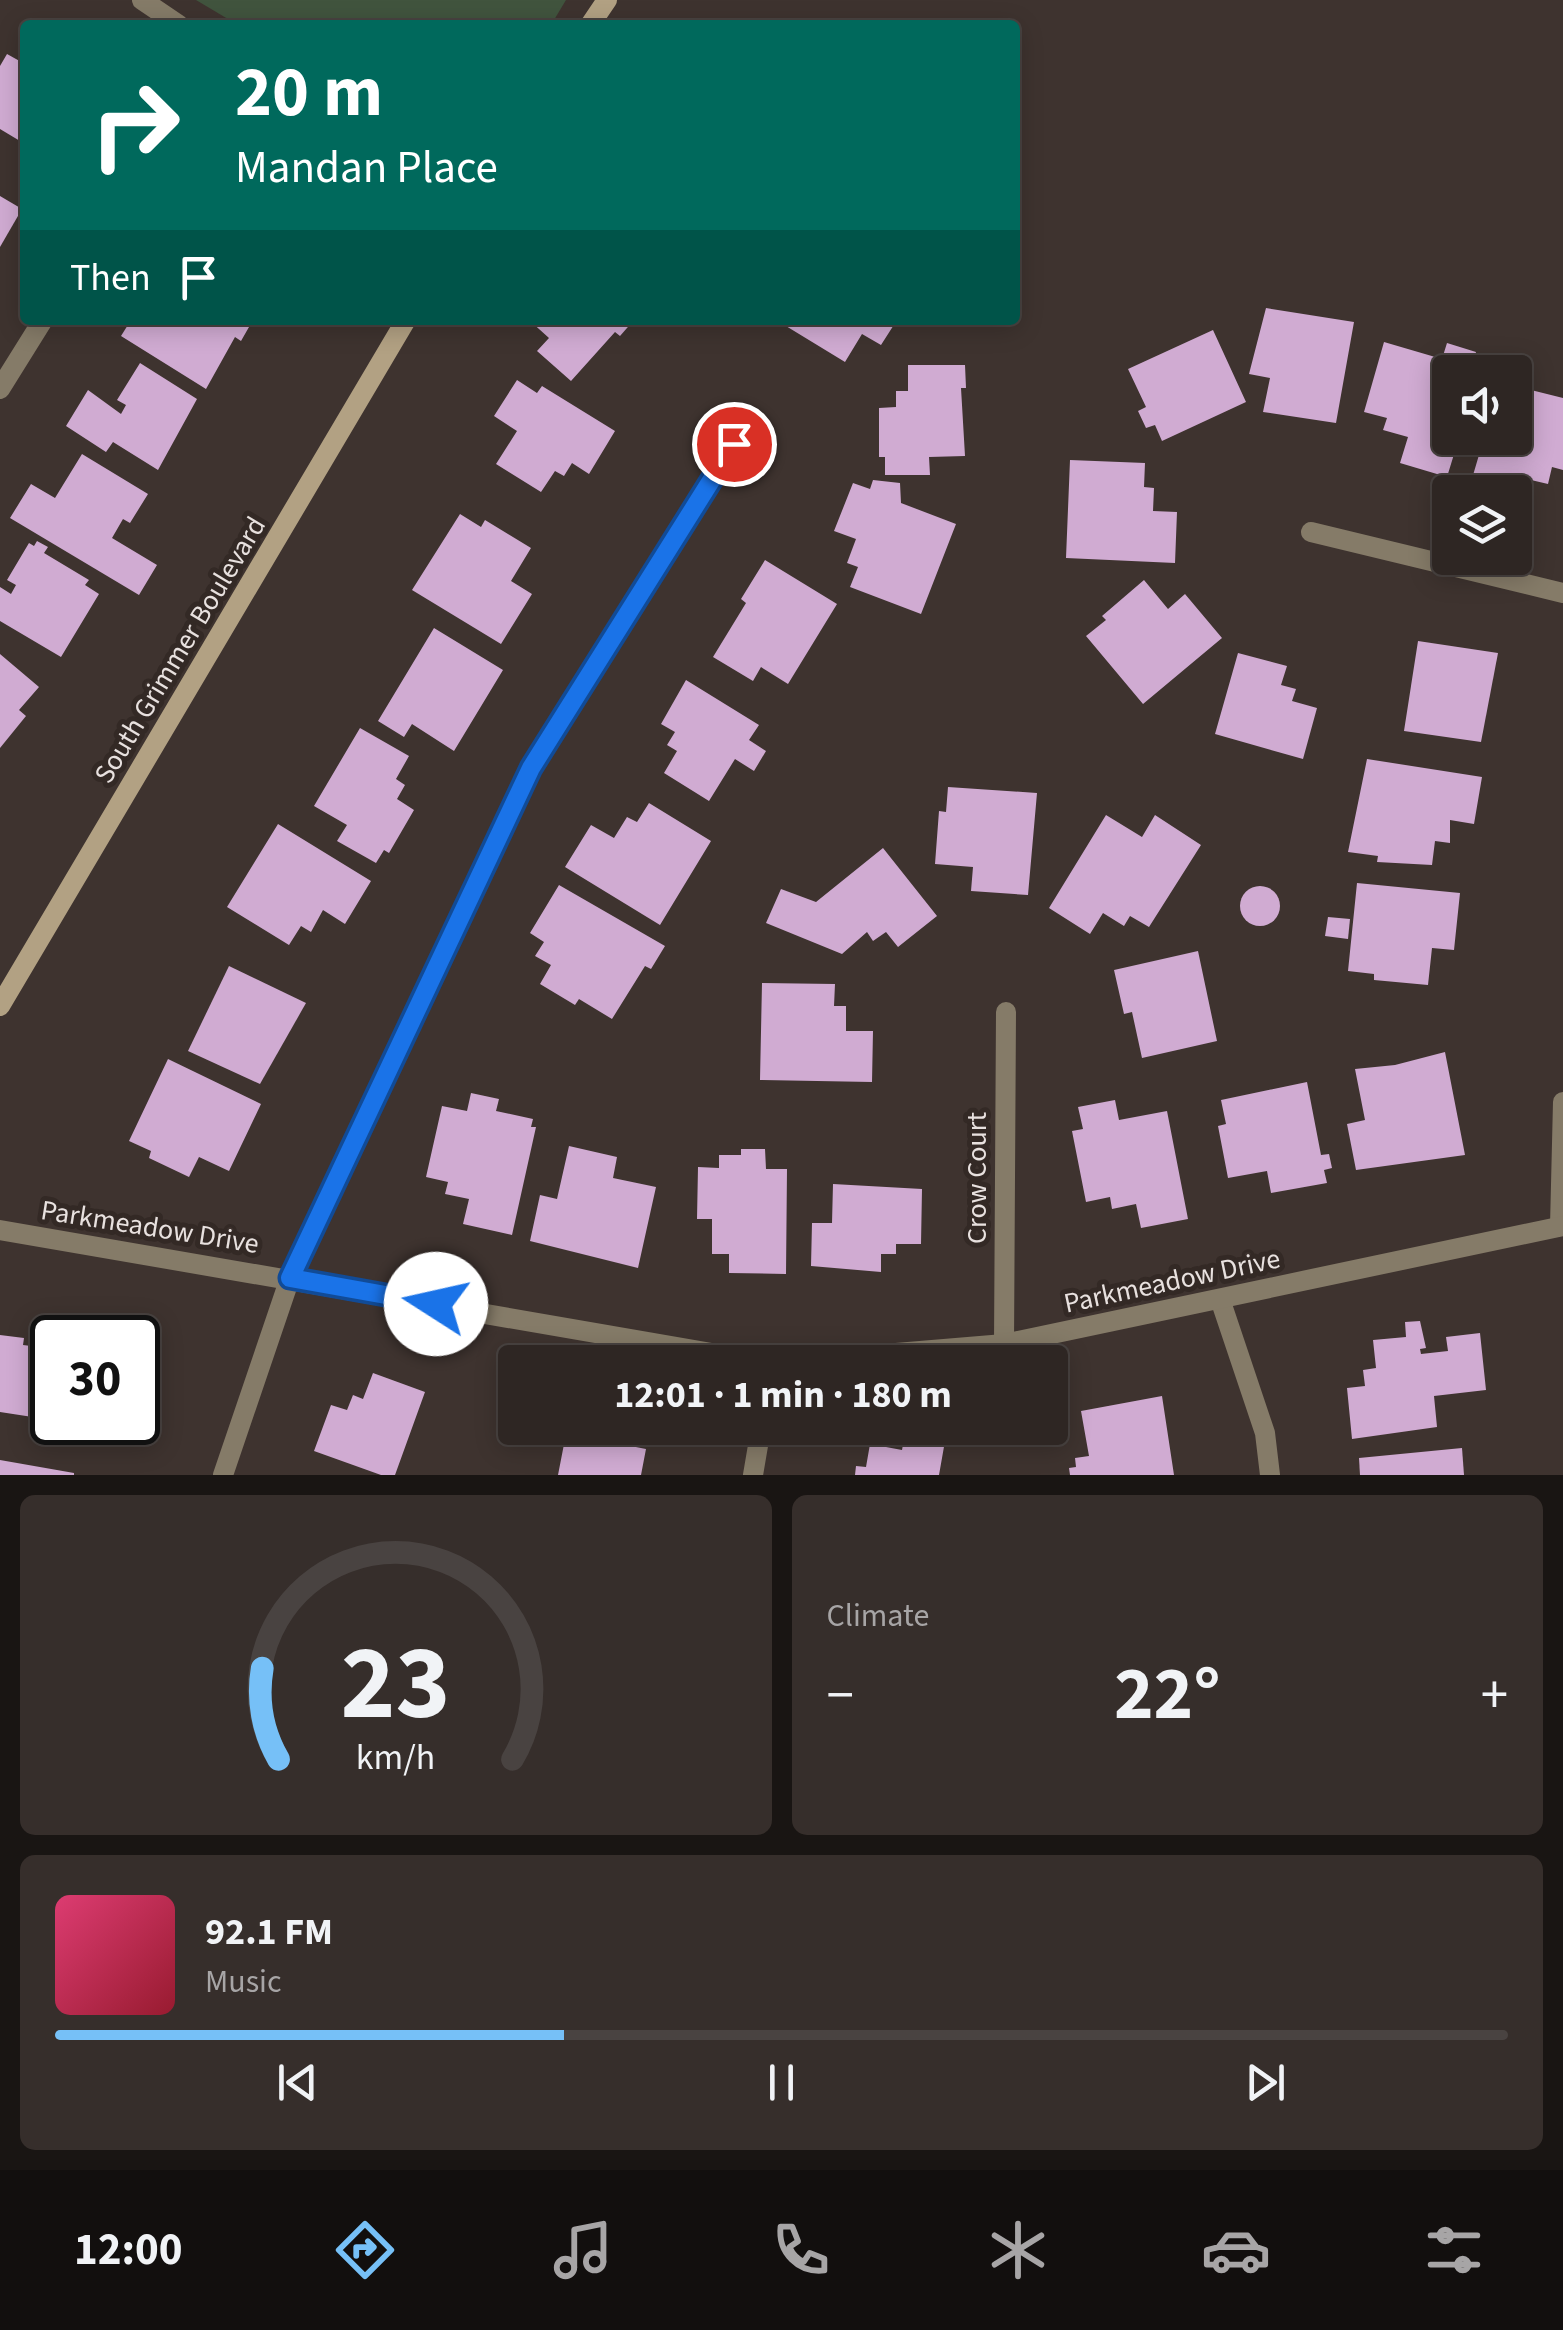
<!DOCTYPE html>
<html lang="en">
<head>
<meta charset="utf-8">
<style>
  :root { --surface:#2e2623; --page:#362e2b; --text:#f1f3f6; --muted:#a7a5a6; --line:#494341; --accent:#76c0f7 }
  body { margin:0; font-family:"Source Sans 3",sans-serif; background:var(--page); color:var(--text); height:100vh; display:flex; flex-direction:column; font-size:38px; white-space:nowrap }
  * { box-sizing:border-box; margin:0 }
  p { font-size:32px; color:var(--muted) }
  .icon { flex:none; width:55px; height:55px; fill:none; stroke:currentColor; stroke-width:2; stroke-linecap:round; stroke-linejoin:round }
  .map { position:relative; height:1475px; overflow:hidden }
  .side { display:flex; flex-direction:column; gap:20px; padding:20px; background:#191513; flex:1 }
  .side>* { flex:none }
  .banner { position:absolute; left:20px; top:20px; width:1000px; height:305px; border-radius:10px; box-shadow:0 5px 25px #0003,0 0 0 2px var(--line); background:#00695c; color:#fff; overflow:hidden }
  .tools { position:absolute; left:1432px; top:355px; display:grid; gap:20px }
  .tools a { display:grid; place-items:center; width:100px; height:100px; border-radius:10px; background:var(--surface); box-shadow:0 5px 25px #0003,0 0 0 2px var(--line); font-size:50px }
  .speed { position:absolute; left:30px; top:1315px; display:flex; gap:20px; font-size:50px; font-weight:700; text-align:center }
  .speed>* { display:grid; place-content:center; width:130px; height:130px; border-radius:50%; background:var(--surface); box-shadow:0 5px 25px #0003,0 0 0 2px var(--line); line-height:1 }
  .speed .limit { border:5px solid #111; border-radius:15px; background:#fff; color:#111 }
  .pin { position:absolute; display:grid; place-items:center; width:85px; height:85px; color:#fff; margin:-42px; border:5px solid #fff; border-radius:50%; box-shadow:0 2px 10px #0007 }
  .me { position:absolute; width:110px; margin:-55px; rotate:280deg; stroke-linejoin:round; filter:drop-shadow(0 0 8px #0008) }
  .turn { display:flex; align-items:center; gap:35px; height:210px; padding:0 50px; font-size:45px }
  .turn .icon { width:130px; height:130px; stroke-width:2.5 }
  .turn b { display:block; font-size:70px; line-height:85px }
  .then { display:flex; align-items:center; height:95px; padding:0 50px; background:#0003; gap:20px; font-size:38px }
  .big { font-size:75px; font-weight:700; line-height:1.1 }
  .side .widget { flex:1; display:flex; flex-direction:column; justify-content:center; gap:15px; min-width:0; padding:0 35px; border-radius:15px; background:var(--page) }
  .side .dial { align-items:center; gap:0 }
  .dial svg { height:260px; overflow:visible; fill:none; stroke:var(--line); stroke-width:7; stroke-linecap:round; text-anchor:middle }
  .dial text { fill:var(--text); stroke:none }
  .song { display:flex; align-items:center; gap:30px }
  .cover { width:120px; height:120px; border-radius:15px; background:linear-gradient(135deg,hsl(340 70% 55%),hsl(350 70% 35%)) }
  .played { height:10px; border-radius:5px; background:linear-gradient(90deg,var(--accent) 35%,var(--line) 35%) }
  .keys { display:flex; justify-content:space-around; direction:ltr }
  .heat { display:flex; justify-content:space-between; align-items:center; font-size:55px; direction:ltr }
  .side .tiles { flex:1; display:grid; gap:20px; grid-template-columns:1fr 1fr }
  .widget:last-child { grid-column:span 2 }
  .trip { position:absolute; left:498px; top:1345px; width:570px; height:100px; border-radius:10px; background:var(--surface); box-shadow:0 5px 25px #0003,0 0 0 2px var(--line); font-weight:700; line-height:100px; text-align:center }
  .tabs { display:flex; height:160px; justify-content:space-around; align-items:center; background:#120f0e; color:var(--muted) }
  .tabs .icon { width:70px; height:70px }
  .tabs .current { color:var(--accent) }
  .tabs b { font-size:45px; color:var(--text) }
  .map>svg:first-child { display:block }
  .green { fill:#41543e }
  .building { fill:#d0abd2 }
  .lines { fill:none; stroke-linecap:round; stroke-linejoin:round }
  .street { stroke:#857b68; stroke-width:20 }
  .secondary { stroke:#b2a183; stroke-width:20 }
  .route-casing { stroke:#114b97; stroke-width:25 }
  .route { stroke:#1a73e8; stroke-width:18 }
  .labels { text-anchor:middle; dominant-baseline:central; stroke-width:10; stroke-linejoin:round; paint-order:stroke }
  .street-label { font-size:28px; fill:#e8e1df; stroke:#332925 }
</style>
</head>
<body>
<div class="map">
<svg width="1563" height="1475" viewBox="0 0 1563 1475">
  <rect width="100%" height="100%" fill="#3e332f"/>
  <polygon class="green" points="196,0 566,0 551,25 238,25"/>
  <g class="building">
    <polygon points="7,54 25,64 25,144 0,129 0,66"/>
    <polygon points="0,196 22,209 0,247"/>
    <polygon points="1266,308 1354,322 1336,423 1263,412 1270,378 1249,374"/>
    <polygon points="131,320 168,320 178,326 182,320 253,320 241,341 235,337 206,389 121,336"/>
    <polygon points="529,320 634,320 620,336 615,332 571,381 537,351 549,338"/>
    <polygon points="783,320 897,320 881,345 862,334 845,362 781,323"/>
    <polygon points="1213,330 1246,402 1162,441 1155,425 1146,428 1138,411 1146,407 1128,369"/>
    <polygon points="1384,342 1442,359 1447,343 1476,352 1472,367 1478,372 1450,372 1450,438 1459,438 1447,477 1400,463 1408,437 1383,430 1387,418 1364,412"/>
    <polygon points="140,363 197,399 158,470 113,442 106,452 66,426 88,390 121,414 126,405 117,400"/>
    <polygon points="908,365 965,365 966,388 961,388 965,456 929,457 930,475 885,475 885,457 879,457 879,408 896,407 896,391 908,391"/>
    <polygon points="517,380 537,393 542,386 615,431 589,474 572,463 564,476 555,471 541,492 496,464 517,431 494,416"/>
    <polygon points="1515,386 1563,398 1563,470 1552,467 1548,484 1531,480 1527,497 1471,482 1484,438 1515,438"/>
    <polygon points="82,454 148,494 130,523 123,519 112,538 157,565 139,595 10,518 31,484 55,498"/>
    <polygon points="1070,460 1145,463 1144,487 1154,488 1153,511 1177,512 1175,563 1066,558"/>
    <polygon points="873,480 900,483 901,503 956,524 921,614 850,587 858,567 847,563 856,539 834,531 853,483 870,489"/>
    <polygon points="460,514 481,527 485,520 531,548 511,581 532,594 501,644 412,590"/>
    <polygon points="37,541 48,547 44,553 89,580 85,585 99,594 61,657 0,621 0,587 11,594 16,585 7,580 29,543 34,546"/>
    <polygon points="765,560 837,604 788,684 761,667 753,681 713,657 746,603 741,599"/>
    <polygon points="1144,580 1168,609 1185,594 1222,638 1143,704 1086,636 1106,620 1102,616"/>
    <polygon points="434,628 503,670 454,751 412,724 404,737 378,721"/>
    <polygon points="1418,641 1498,653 1481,742 1404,731"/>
    <polygon points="1238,653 1287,666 1281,685 1296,689 1292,701 1317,708 1303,759 1215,734"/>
    <polygon points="0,654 39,687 19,710 26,716 0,748"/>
    <polygon points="686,680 759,725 749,740 766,751 754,771 735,759 709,801 664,773 677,751 667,745 675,732 661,724"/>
    <polygon points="360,728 409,756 396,779 405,785 397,799 414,810 389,853 384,850 376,863 337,841 347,825 314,806"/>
    <polygon points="1367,759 1482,777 1474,824 1450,820 1450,843 1435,841 1432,865 1377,862 1378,856 1348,852"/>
    <polygon points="948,787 1037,793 1028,895 971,891 973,867 935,864 939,811 946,812"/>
    <polygon points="649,803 711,841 660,925 565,867 591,825 614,838 627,817 637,822"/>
    <polygon points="1106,815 1142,837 1155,815 1201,845 1149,927 1130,916 1124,926 1103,913 1090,934 1049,908"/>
    <polygon points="278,824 371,881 345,924 323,910 311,932 301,926 289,945 227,907"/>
    <polygon points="883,848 937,916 898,947 886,932 873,941 867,932 842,954 766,923 781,889 816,902"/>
    <polygon points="1357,883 1460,893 1454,950 1432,948 1428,985 1374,980 1374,974 1348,971"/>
    <polygon points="559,885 665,946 651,969 645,966 612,1019 579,999 575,1005 540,984 551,965 535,956 544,942 530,933"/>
    <circle cx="1260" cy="906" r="20"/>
    <polygon points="1328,917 1350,919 1348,939 1325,936"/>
    <polygon points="1198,951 1217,1041 1142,1058 1132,1012 1124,1014 1114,970"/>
    <polygon points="229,966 306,1003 260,1084 188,1051"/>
    <polygon points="762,983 835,984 834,1006 846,1006 846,1031 873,1031 872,1082 760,1080"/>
    <polygon points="1445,1052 1465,1155 1356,1170 1347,1124 1365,1120 1355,1069 1395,1065"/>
    <polygon points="168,1059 261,1104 229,1171 199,1157 189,1177 149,1158 151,1151 129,1141"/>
    <polygon points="1307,1082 1321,1155 1329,1154 1332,1168 1324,1170 1327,1183 1271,1193 1267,1171 1228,1178 1218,1126 1226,1124 1221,1100"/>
    <polygon points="471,1093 499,1099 496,1111 533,1119 531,1127 536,1127 512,1235 463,1224 469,1199 445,1194 448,1182 426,1177 442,1106 467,1111"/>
    <polygon points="1115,1100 1119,1120 1167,1111 1188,1219 1141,1228 1136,1204 1112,1209 1110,1197 1086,1202 1072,1131 1083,1129 1078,1107"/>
    <polygon points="569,1146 617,1157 613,1178 656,1187 638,1268 530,1241 540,1195 557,1199"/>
    <polygon points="741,1149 765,1149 766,1169 787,1169 786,1274 729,1273 729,1254 712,1254 712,1219 697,1219 698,1167 719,1168 719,1155 741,1155"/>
    <polygon points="833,1184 922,1189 921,1244 896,1244 896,1254 881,1254 881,1272 811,1266 812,1223 832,1223"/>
    <polygon points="1420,1321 1426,1348 1420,1349 1421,1354 1448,1351 1446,1337 1480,1333 1486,1390 1434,1396 1437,1427 1352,1439 1347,1388 1365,1386 1363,1370 1376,1368 1373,1340 1406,1337 1405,1322"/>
    <polygon points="0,1335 24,1338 23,1345 39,1347 41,1337 52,1339 52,1420 0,1412"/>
    <polygon points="373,1373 425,1392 395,1475 381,1475 314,1451 331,1405 347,1410 353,1395 363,1399"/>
    <polygon points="1162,1396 1174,1475 1070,1475 1069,1468 1076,1467 1075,1458 1089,1456 1081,1411"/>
    <polygon points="87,1422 133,1422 132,1431"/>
    <polygon points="905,1434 945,1441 939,1475 855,1475 856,1466 866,1467 870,1444 902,1450"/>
    <polygon points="590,1438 646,1449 641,1475 558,1475 565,1439 590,1444"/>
    <polygon points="1462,1448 1464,1475 1360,1475 1359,1458"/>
    <polygon points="0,1460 74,1473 74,1475 0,1475"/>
  </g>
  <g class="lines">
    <g class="street">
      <polyline points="142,0 179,25"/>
      <polyline points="0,389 43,320"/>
      <polyline points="1311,532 1563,593"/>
      <polyline points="1560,1226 1563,1102"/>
      <polyline points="0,1230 763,1362"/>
      <polyline points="1221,1302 1265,1433 1270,1475"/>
      <polyline points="1004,1344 1006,1012"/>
      <polyline points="788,1362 1004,1344 1563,1226"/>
      <polyline points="223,1475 290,1278 531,768 734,444"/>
      <polyline points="753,1475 761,1428"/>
    </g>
    <g class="secondary">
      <polyline points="590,25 607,0"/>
      <polyline points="0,1006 406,320"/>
    </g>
  </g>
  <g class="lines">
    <defs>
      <polyline id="route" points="436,1304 290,1278 531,768 734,444"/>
    </defs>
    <use href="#route" class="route-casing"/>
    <use href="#route" class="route"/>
  </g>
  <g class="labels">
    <g class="street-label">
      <text transform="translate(180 650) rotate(-59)">South Grimmer Boulevard</text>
      <text transform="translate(977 1178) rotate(-90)">Crow Court</text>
      <text transform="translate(150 1227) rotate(9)">Parkmeadow Drive</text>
      <text transform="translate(1172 1281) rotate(-12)">Parkmeadow Drive</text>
    </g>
  </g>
</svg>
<div class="tools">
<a><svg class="icon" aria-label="sound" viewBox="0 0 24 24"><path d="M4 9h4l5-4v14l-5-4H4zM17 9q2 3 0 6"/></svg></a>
<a><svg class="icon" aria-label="layers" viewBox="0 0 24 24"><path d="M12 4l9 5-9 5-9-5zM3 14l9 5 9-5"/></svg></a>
</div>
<div class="speed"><div class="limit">30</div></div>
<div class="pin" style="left:734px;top:444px;background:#d93025"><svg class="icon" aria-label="arrive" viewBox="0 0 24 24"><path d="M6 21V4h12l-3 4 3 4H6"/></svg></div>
<svg class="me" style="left:436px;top:1304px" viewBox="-20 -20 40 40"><circle r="19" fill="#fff"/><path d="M0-13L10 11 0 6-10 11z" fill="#1a73e8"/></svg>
<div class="trip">12:01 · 1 min · 180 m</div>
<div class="banner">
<div class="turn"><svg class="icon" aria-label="right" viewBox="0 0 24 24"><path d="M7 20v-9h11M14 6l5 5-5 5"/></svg><div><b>20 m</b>Mandan Place</div></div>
<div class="then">Then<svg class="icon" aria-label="arrive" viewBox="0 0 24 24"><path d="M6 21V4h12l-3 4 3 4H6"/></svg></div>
</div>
</div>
<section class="side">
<div class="tiles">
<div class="widget dial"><svg viewBox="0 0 100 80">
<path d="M14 69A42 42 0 1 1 86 69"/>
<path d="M14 69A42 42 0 0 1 9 41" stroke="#76c0f7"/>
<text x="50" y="56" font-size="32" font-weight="700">23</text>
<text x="50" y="72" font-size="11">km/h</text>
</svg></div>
<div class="widget"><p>Climate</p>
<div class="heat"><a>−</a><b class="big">22°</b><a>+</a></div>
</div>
<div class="widget">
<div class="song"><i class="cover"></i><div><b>92.1 FM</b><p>Music</p></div></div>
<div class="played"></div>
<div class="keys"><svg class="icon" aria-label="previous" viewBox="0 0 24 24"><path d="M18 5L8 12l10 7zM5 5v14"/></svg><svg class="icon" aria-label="pause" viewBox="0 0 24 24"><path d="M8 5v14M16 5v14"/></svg><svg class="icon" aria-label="next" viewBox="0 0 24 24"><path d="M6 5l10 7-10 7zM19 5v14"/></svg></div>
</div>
</div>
</section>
<nav class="tabs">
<b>12:00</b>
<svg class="icon current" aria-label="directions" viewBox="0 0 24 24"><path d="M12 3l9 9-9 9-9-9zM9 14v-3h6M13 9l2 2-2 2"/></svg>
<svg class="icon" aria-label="music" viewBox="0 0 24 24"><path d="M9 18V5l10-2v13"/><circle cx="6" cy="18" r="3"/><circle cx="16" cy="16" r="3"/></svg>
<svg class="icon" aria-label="phone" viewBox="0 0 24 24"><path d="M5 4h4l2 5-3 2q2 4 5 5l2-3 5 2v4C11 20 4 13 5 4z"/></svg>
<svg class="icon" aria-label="climate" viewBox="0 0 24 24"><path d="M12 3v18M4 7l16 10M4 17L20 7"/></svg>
<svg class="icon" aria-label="car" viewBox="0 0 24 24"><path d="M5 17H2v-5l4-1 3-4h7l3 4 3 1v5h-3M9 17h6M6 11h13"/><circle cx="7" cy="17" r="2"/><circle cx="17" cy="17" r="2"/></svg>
<svg class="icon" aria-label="filters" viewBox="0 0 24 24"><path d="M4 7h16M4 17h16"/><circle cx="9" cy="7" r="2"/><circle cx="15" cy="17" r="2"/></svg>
</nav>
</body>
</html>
